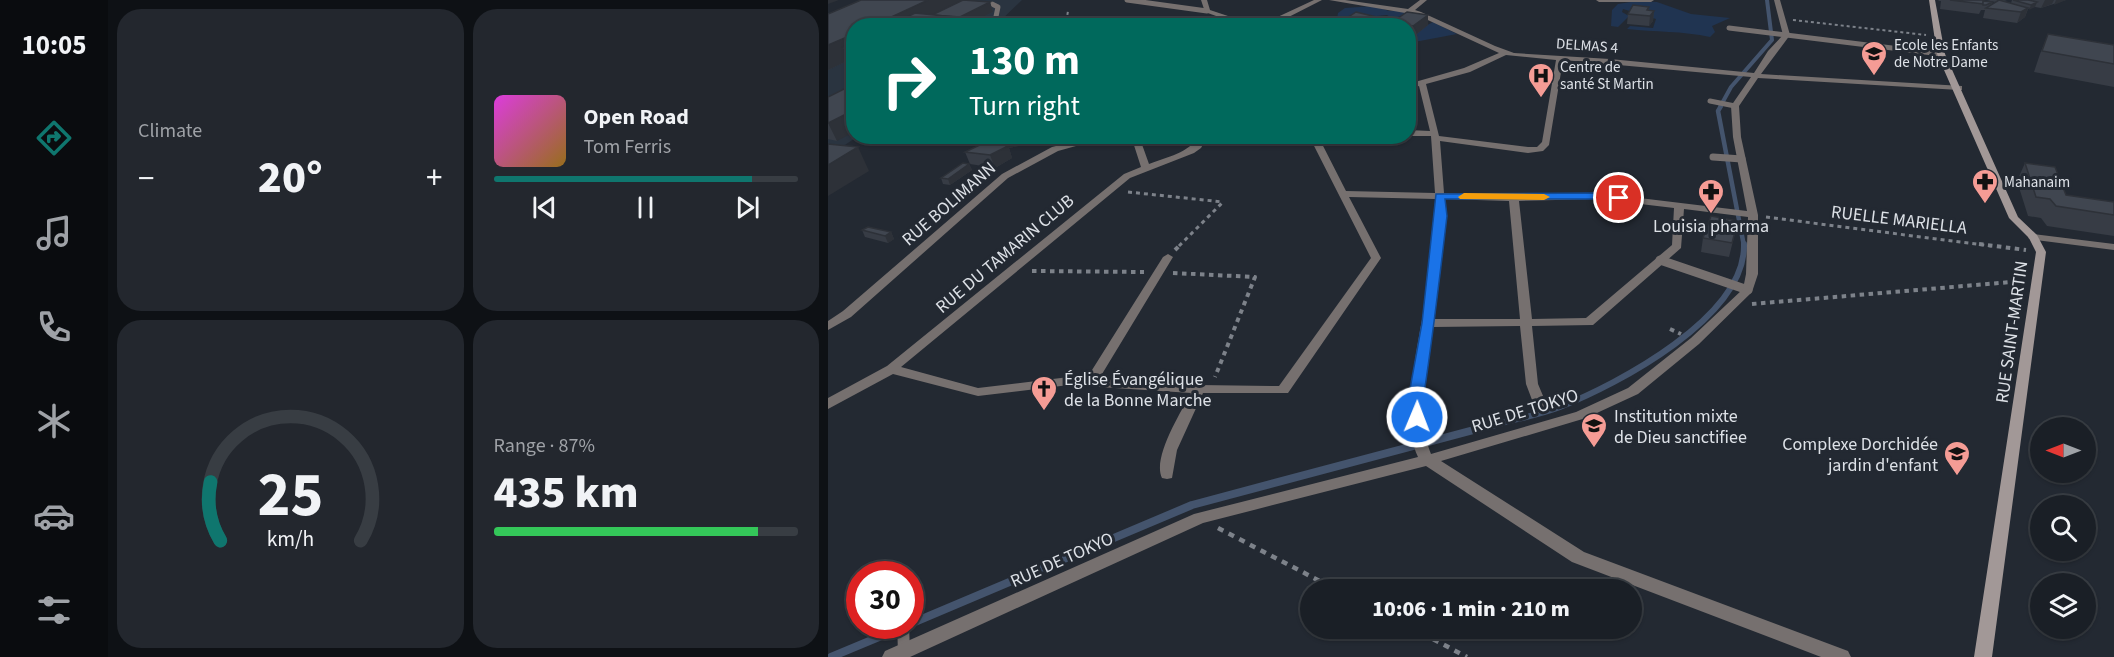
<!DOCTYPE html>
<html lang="en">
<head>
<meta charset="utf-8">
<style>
  :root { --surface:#1a1f26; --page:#23272e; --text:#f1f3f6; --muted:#9fa2a7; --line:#383d43; --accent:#0f766e }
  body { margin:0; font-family:"Source Sans 3",sans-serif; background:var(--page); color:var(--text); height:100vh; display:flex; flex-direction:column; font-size:22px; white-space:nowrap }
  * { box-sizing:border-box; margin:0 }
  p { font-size:20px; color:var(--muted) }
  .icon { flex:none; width:33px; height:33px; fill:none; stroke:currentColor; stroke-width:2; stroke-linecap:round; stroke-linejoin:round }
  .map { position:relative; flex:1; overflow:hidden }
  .drawer { display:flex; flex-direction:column; gap:9px; padding:9px; background:#0e1115; width:720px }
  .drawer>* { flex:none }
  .guide { position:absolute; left:18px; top:18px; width:570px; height:126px; border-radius:24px; box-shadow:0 2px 4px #0004,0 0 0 2px var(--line); background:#00695c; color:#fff; overflow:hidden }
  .needle { width:39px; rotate:270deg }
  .controls { position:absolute; left:1202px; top:417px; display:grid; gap:12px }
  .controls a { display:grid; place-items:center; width:66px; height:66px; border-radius:50%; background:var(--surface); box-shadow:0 2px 4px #0004,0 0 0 2px var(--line); font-size:30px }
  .speed { position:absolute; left:18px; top:561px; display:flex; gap:12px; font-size:30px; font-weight:700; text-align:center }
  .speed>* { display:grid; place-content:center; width:78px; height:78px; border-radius:50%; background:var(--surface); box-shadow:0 2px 4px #0004,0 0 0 2px var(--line); line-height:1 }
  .speed .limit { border:9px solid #d22; background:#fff; color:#111 }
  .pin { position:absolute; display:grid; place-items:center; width:51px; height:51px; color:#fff; margin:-26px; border:3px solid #fff; border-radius:50%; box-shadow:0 2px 6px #0007 }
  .me { position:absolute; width:66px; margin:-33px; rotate:1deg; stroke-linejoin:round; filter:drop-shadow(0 0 4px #0008) }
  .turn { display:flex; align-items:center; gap:21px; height:126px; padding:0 24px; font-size:27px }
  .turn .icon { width:78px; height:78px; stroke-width:2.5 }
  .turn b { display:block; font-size:42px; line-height:51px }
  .big { font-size:45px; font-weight:800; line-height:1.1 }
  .drawer .widget { flex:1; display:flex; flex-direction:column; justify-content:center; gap:9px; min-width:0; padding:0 21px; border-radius:24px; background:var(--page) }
  .drawer .dial { align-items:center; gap:0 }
  .dial svg { height:156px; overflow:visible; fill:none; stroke:var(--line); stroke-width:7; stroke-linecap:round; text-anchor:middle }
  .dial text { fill:var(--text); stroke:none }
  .song { display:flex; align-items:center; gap:18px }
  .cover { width:72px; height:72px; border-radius:9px; background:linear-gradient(135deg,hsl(300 70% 55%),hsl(40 70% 35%)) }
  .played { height:6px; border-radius:3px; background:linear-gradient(90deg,var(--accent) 85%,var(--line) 85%) }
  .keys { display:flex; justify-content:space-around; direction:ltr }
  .heat { display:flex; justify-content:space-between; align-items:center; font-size:33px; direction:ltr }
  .charge { height:9px; border-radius:4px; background:linear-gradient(90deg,#34c759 87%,var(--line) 0) }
  .drawer .tiles { flex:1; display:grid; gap:9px; grid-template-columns:repeat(2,1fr) }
  .trip { position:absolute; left:472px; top:579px; width:342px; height:60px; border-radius:30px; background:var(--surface); box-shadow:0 2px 4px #0004,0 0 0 2px var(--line); font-weight:800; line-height:60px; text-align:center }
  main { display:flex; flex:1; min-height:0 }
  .dock { display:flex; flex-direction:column; width:108px; justify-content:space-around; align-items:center; background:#0a0c0f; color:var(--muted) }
  .dock .icon { width:42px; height:42px }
  .dock .selected { color:var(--accent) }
  .dock b { font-size:27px; color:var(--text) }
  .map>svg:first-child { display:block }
  .built { fill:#2a3440 }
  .green { fill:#203451 }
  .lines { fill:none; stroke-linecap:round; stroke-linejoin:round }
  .stream-far3 { stroke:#44546d; stroke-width:4 }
  .stream-far2 { stroke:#44546d; stroke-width:4.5 }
  .stream-far1 { stroke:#44546d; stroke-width:6 }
  .stream { stroke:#44546d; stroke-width:8 }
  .path-far3 { stroke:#7d828a; stroke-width:2; stroke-dasharray:3 3; stroke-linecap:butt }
  .path-far2 { stroke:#7d828a; stroke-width:3; stroke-dasharray:4 4; stroke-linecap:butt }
  .path-far1 { stroke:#7d828a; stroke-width:4; stroke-dasharray:4.5 4.5; stroke-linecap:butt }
  .path { stroke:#7d828a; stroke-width:4.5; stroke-dasharray:6 6; stroke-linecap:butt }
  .lane-far3 { stroke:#76706f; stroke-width:5 }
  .lane-far2 { stroke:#76706f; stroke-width:7 }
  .lane-far1 { stroke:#76706f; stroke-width:9 }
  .lane { stroke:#76706f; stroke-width:12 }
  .street { fill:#76706f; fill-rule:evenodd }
  .secondary { fill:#a29897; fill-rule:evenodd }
  .wall { fill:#373c45 }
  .shaded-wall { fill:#2d3138 }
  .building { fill:#404650; stroke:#2d3138; stroke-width:1.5 }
  .route { fill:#1a73e8; stroke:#114b97; stroke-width:1.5 }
  .slow { fill:#f59e0b }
  .labels { text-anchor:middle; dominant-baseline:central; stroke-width:6; stroke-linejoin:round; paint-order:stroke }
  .far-poi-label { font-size:15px; fill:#dde1e7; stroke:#232932; text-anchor:start }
  .far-street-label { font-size:15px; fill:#dde1e7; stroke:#232932 }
  .street-label { font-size:18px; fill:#dde1e7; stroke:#232932 }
  .poi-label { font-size:18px; fill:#dde1e7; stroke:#232932; text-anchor:start }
</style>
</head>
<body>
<main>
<nav class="dock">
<b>10:05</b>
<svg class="icon selected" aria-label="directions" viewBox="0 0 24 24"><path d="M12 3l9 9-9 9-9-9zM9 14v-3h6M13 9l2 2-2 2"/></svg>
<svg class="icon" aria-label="music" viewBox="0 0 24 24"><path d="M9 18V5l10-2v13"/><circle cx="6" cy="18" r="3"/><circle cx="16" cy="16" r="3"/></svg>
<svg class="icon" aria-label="phone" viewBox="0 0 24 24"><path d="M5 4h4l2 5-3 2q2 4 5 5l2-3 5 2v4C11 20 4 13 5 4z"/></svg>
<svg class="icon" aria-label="climate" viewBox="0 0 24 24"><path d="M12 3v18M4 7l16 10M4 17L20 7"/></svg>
<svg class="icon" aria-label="car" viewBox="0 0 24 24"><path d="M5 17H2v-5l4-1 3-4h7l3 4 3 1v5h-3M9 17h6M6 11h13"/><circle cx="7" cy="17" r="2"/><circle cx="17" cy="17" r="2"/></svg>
<svg class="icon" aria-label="filters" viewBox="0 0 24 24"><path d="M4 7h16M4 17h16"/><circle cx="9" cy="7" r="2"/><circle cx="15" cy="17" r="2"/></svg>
</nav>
<section class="drawer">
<div class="tiles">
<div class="widget"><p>Climate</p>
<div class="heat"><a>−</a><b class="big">20°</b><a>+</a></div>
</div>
<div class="widget">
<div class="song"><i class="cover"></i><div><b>Open Road</b><p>Tom Ferris</p></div></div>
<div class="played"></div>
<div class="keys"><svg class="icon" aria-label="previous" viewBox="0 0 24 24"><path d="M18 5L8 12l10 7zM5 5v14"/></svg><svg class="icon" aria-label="pause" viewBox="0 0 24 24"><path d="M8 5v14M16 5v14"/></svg><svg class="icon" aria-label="next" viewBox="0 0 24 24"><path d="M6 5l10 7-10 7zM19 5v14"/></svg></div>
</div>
<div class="widget dial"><svg viewBox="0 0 100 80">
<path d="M14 69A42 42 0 1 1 86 69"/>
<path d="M14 69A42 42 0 0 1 9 39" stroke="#0f766e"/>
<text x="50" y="56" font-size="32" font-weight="700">25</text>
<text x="50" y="72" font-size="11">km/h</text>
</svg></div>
<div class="widget"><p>Range · 87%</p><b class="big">435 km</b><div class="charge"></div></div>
</div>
</section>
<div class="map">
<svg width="1286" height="657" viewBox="0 0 1286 657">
  <rect width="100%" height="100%" fill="#232932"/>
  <polygon class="built" points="56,0 194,0 168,25 26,26 26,136 29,137 6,152 0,150 0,24"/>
  <g class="green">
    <path d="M809,1L829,2L863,14L902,18L884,26L887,32L882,37C855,31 827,32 799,29L802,26L825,28L828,19L795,9L794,12L801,16L790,27L783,26L784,10L790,4Z"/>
    <path d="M546,6L561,11H588C578,18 569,22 559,15L549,16L548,21L524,18L509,25L496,26L509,19L510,13L517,8Z"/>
    <polygon points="605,22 629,34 581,43 581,35"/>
  </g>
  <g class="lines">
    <polyline class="stream-far3" points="892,107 903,87 944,40 939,0"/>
    <polyline class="stream-far2" points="893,106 890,111 916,246"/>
    <path class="stream-far1" d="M666,425C688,419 711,415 732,407C790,384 918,317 916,244"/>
    <g class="stream">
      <polyline points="82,624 364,505 672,423"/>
      <polyline points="3,657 75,627"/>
    </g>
    <g class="path-far3">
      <polyline points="965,20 1098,35"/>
      <polyline points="226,26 239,17 240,11"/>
    </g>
    <g class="path-far2">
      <polyline points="300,192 395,202"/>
      <polyline points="938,217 1163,246"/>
      <polyline points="351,246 395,202"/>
    </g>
    <g class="path-far1">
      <polyline points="1151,244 1198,250"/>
      <polyline points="347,250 353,244"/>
      <polyline points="204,271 316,272"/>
      <polyline points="345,273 427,277 387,377"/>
      <polyline points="924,304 1195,281"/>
      <polyline points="842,329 853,334"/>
    </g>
    <g class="path">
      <polyline points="390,528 509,590"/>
      <polyline points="584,628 639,657"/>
    </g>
    <g class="lane-far3">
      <polyline points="299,0 379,11"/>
      <polyline points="164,4 170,7 166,26"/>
      <polyline points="901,28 1113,54"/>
      <polyline points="882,101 907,106"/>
    </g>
    <polyline class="lane-far2" points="885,157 914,159"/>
    <polyline class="lane-far1" points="832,260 920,290"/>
    <polyline class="lane" points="75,626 76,651"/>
    <g class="street">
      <polygon points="373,0 379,0 382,10 403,17 439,22 486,0 494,0 443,26 402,21 377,12"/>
      <path d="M501,0H517L580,9L592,0H599L587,10L593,12L667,46L686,53L782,59L926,73L940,51L955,35L946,0H952L962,35L933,74L1134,86V90H1131L930,78L911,106L913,137L930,215V274L924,292L871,344L810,394L758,418L613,461L756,552L1020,651L1023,657H993L744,562L598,466L375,523L82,657H54L57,651L366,514L590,457C571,419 592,338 598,296C603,264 607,232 607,199L521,197L553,258L460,393H375L349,450L344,478L339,479L334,478C324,458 353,412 363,393L241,385L150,396L65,374L0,409V398L59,366L296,174L313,167L303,136H311L321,164C339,157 361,153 371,136H380L373,148L366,153L302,178L73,367L150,388L241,377L259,378L335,257L340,254L345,257L271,379L371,385L451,386L543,258L481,136H490L518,191L607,193L603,136H580V130L602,131L591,86L580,89V84L636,68L671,53L589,15ZM678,55L728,60L714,142L709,147H700L611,136L598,84L642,72ZM735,60L923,77L903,106L905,137L919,211L770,193L686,195L616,193L612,141L700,153L715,151L721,145ZM616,199L681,201L692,319H606L613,263ZM770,199L846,208L844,245L758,318L704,319L691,201ZM856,209L920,217L918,274L915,289L863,338L800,388L748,412L603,454C587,415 600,366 605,327L692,326L698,384L709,413H719L721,410L710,384L704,326L765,325L853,248Z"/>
      <polygon points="768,0 826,0 823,2 771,2"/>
      <polygon points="267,136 284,136 230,151 180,178 23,317 0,330 0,321 15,311 174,174 224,147"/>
      <polygon points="1205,234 1286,244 1286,250 1201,239 1200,237 1201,235"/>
    </g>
    <polygon class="secondary" points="1101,0 1107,0 1117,54 1190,217 1209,235 1218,252 1164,657 1146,657 1208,252 1201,238 1181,218 1109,54"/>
  </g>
  <g class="wall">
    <polygon points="1110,0 1153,0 1165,2 1164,4 1167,2 1158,0 1179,0 1176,1 1183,3 1184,0 1238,0 1213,8 1207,7 1200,9 1197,17 1189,23 1155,18 1157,10 1153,10 1151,14 1112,9 1113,1 1111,1"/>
    <polygon points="144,1 162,2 165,12 147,21 149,26 26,26 26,67 24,67 21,60 0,70 0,14"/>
    <polygon points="821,7 821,10 826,11 825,21 821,26 799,24 800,14"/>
    <polygon points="516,20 557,26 516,26"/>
    <polygon points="563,23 600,25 585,37 580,36 580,26 563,26"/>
    <polygon points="1220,34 1286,45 1286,87 1206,72 1212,54"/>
    <polygon points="0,97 9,141 0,139"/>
    <polygon points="167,139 209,142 181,148 184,158 167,168 142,164 137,152 169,143"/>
    <polygon points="1197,163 1238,195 1286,202 1286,236 1219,226 1213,218 1200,216 1189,181"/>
    <polygon points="141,164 144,170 122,185 115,184 113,178"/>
    <polygon points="910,221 901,257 873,252 875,238"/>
    <polygon points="34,230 63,232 66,239 60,243 37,237"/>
  </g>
  <g class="shaded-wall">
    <polygon points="0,0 11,0 0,4"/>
    <polygon points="100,0 145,0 92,26 44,26"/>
    <polygon points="1217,0 1226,0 1224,4 1213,8"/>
    <polygon points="1228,0 1238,0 1226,5"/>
    <polygon points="162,2 165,12 147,21 149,26 133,26 130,18"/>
    <polygon points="1209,2 1207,7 1201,10 1203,5"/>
    <polygon points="1200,8 1197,17 1189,23 1193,12"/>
    <polygon points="826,11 825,21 821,26 822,16"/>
    <polygon points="600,15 600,25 585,37 585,26"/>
    <polygon points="557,19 557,26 547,26"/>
    <polygon points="26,34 26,48 15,47 21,60 0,70 0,45"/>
    <polygon points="26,110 26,132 9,141 0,123"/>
    <polygon points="203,136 207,136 209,142 181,148 184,158 167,168 162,155 170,144"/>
    <polygon points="30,147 41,171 0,196 0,165"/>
    <polygon points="141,164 144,170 122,185 120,179"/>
    <polygon points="63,232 66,239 60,243 57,236"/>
  </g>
  <g class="building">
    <polygon points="33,0 100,0 44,26 26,26 26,34 0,45 0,14"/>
    <polygon points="135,0 162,2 132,17 104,15"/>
    <polygon points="1122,0 1156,0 1155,4"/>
    <polygon points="1171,0 1200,8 1193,12 1158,8"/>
    <polygon points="1185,0 1200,0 1209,2 1203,5"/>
    <polygon points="1155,1 1165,2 1158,5 1155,5"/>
    <polygon points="805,5 821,7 819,10 826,11 822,16 800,14"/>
    <polygon points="528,12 557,19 547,26 525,25 531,22 516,20"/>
    <polygon points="579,12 600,15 585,26 563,23"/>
    <polygon points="87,13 146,19 133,26 61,26"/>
    <polygon points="1220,34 1286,45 1286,64 1214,51"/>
    <polygon points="26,42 26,48 15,47"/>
    <polygon points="26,84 26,110 0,123 0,97"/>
    <polygon points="178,136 203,136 170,144 167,139"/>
    <polygon points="160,141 180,146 162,155 137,152"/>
    <polygon points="0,144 30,147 0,165"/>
    <polygon points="135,163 141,164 120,179 113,178"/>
    <polygon points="1197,163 1227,167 1238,195 1286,202 1286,215 1228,206 1222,199 1208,197"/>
    <polygon points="883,216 910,221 904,243 875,238"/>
    <polygon points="40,227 63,232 57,236 34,230"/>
  </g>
  <path class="route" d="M770,193L796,198L791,202L770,199H617L619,216C612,275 605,335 596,394C595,403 599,413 595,421H584L580,400L594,323L608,194Z"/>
  <polygon class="slow" points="636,193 716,194 722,197 716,200 632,199 630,197"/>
  <defs>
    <symbol id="school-pin" viewBox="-11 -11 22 30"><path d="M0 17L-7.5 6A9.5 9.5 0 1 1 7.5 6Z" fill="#f59c95" stroke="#232932"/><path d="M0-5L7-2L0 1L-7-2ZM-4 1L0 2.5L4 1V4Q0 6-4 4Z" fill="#111"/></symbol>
    <symbol id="hospital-pin" viewBox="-11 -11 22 30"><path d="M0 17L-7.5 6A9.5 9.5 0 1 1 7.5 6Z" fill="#f59c95" stroke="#232932"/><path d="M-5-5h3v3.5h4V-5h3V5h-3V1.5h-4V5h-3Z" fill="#111"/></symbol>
    <symbol id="pharmacy-pin" viewBox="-11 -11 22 30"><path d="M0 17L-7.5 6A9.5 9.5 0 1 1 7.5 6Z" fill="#f59c95" stroke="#232932"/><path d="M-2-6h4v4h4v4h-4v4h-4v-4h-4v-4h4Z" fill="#111"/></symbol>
    <symbol id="church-pin" viewBox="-11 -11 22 30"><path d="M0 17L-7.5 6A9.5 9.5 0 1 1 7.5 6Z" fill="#f59c95" stroke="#232932"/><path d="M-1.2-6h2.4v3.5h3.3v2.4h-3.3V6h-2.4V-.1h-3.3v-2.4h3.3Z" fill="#111"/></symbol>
  </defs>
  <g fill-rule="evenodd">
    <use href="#school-pin" x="1031" y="39" width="30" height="40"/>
    <use href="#hospital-pin" x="698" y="61" width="30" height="40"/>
    <use href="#pharmacy-pin" x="1142" y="167" width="30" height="40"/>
    <use href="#pharmacy-pin" x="868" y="177" width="30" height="40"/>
    <use href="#church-pin" x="201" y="374" width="30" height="40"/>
    <use href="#school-pin" x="751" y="411" width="30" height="40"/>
    <use href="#school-pin" x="1114" y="439" width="30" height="40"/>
  </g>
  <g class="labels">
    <g class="far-poi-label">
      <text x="1066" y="45">Ecole les Enfants<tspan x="1066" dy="17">de Notre Dame</tspan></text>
      <text x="732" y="67">Centre de<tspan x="732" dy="17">santé St Martin</tspan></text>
      <text x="1176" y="182">Mahanaim</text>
    </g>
    <g class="far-street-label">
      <text transform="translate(759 46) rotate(4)">DELMAS 4</text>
    </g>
    <g class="street-label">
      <text transform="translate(121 204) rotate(-41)">RUE BOLIMANN</text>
      <text transform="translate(1071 220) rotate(7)">RUELLE MARIELLA</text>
      <text transform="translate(177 254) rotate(-40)">RUE DU TAMARIN CLUB</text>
      <text transform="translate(1184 332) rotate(-82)">RUE SAINT-MARTIN</text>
      <text transform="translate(697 411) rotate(-17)">RUE DE TOKYO</text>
      <text transform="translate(234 560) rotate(-24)">RUE DE TOKYO</text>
    </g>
    <g class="poi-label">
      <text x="883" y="226" text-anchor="middle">Louisia pharma</text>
      <text x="236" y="379">Église Évangélique<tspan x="236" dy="21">de la Bonne Marche</tspan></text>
      <text x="786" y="416">Institution mixte<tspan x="786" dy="21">de Dieu sanctifiee</tspan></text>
      <text x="1110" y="444" text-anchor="end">Complexe Dorchidée<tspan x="1110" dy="21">jardin d'enfant</tspan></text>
    </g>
  </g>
</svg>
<div class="controls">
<a><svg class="needle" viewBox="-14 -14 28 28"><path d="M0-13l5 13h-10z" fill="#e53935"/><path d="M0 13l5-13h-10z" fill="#9fa2a7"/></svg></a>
<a><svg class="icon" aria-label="search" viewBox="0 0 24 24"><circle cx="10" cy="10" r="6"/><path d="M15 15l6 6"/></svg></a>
<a><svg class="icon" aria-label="layers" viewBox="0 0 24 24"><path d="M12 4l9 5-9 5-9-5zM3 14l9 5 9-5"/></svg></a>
</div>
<div class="speed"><div class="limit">30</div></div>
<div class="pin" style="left:791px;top:198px;background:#d93025"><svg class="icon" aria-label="arrive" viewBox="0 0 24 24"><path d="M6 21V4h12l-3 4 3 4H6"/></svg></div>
<svg class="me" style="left:589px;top:417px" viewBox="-20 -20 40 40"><circle r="17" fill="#1a73e8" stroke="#fff" stroke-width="3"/><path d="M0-11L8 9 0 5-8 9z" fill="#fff"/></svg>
<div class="trip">10:06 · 1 min · 210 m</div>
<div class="guide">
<div class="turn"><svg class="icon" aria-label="right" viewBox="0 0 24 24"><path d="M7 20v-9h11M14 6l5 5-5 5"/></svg><div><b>130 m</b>Turn right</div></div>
</div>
</div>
</main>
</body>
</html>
